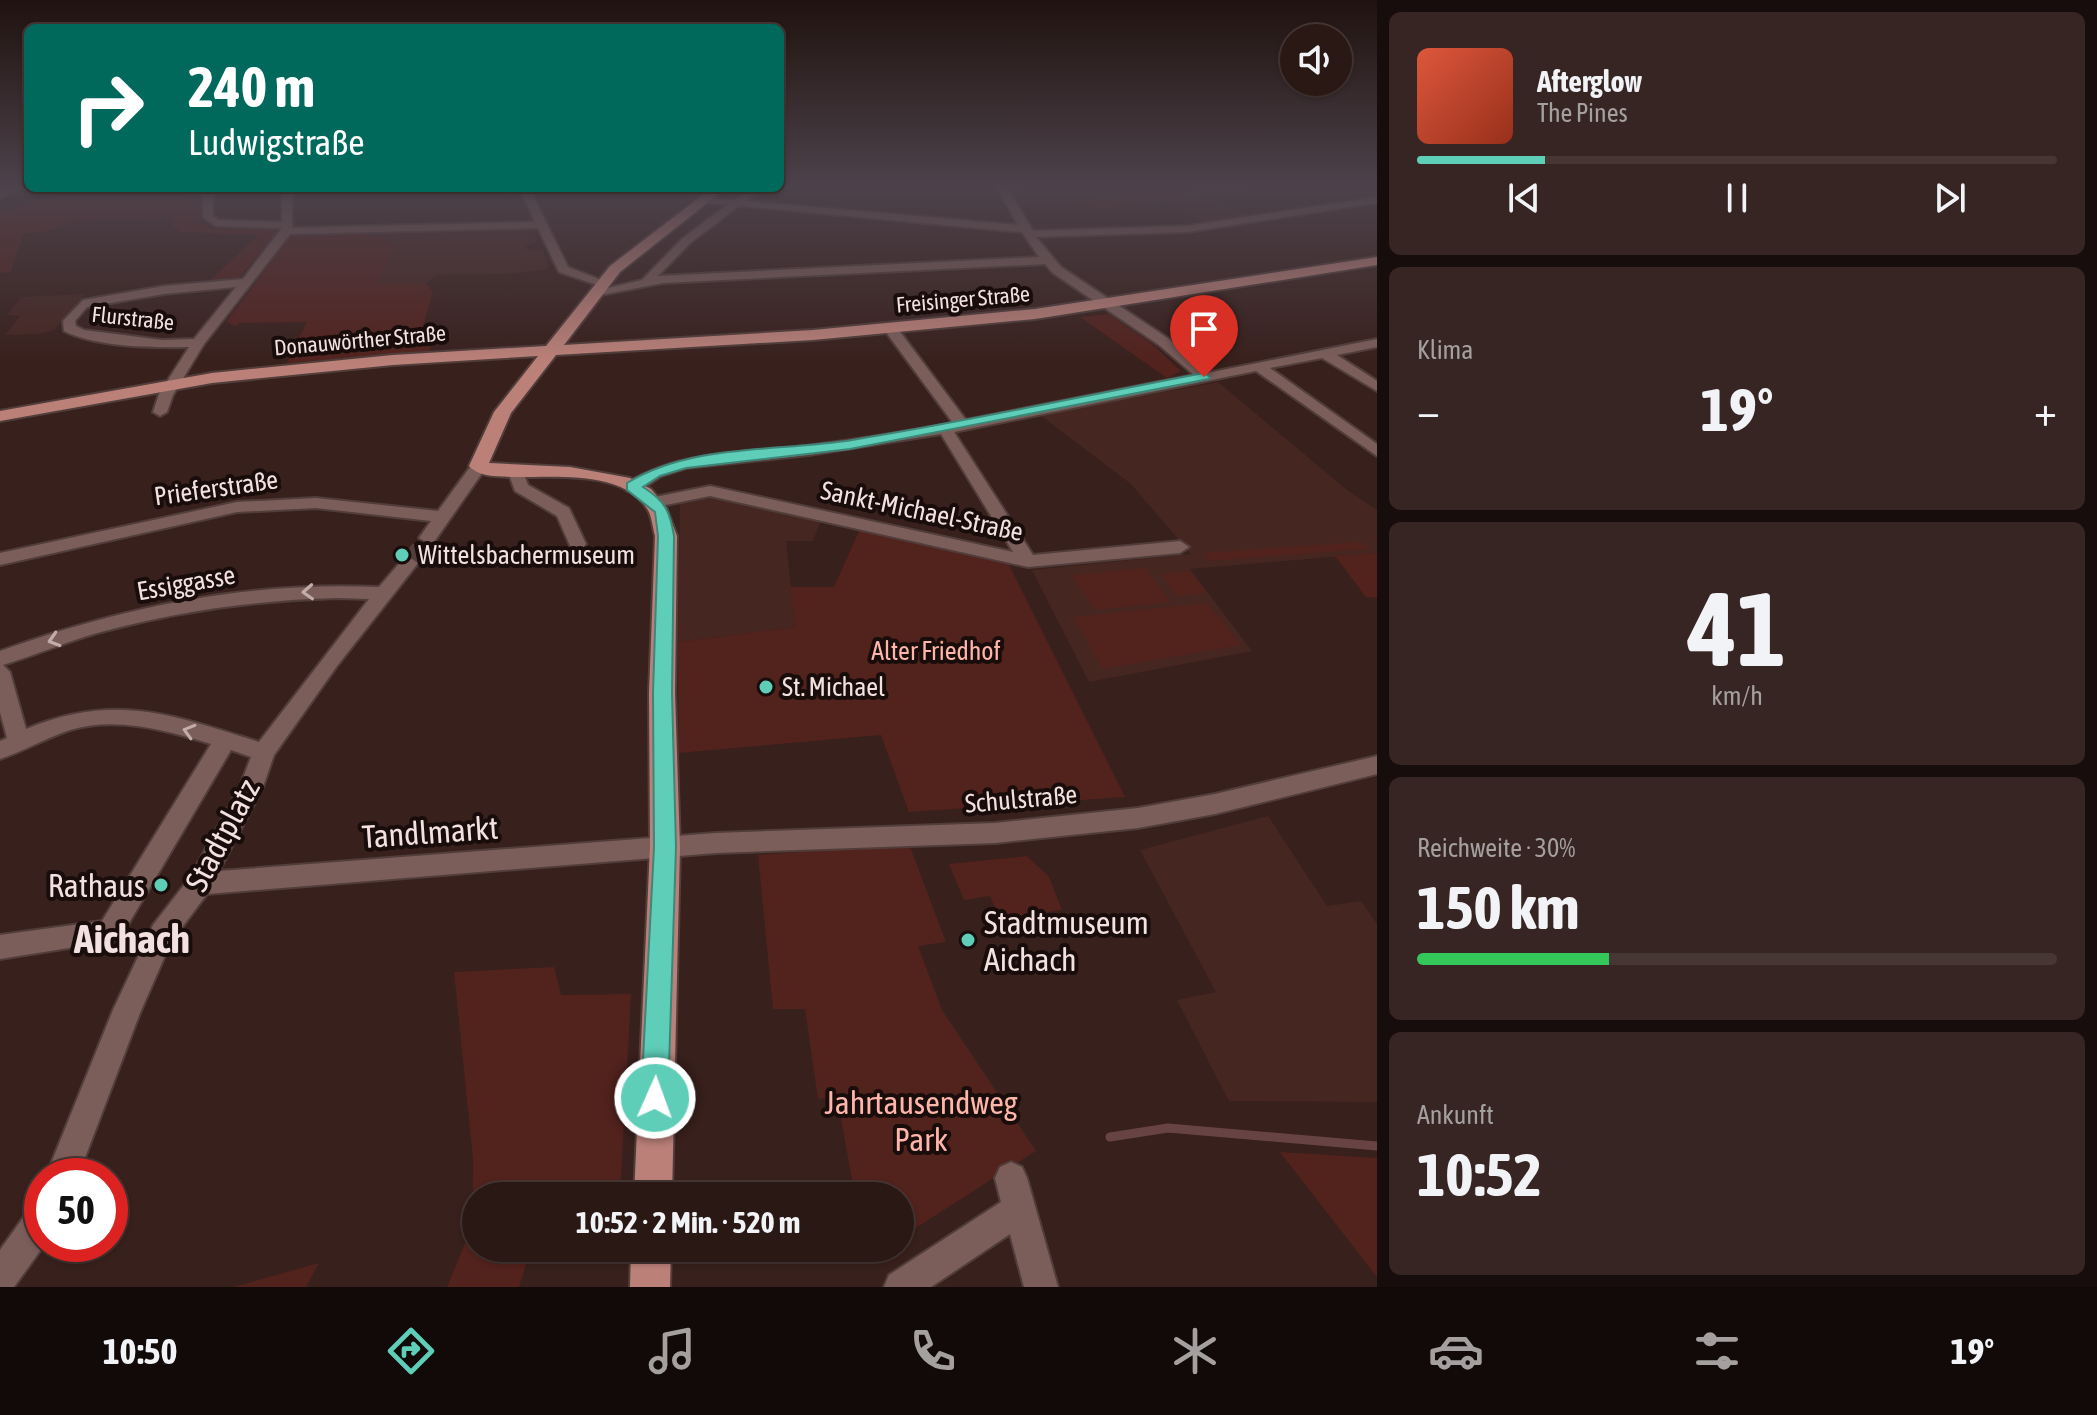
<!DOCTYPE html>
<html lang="de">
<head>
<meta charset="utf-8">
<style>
  :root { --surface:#2a1815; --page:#362522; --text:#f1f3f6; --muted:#a5a0a0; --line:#463734; --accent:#5eceb8 }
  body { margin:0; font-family:"Asap Condensed",sans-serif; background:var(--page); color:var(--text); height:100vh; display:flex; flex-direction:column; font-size:30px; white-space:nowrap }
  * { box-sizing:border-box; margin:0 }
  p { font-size:26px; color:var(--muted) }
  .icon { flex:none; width:44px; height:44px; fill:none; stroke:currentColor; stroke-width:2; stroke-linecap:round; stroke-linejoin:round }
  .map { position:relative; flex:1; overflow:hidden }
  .details { display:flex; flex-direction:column; gap:12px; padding:12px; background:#170d0c; width:720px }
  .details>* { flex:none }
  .hud { position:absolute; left:24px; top:24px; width:760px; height:168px; border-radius:12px; box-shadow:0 2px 6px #0004,0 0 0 2px var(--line); background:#00695c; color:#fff; overflow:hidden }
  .fabs { position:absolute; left:1280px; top:24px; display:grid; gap:16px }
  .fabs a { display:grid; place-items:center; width:72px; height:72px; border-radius:50%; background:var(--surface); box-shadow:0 2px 6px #0004,0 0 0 2px var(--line); font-size:40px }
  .speed { position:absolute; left:24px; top:1158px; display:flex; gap:16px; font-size:40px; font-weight:700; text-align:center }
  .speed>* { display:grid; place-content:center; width:104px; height:104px; border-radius:50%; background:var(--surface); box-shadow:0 2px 6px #0004,0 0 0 2px var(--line); line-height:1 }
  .speed .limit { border:12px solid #d22; background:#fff; color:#111 }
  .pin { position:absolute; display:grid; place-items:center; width:68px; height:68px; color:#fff; margin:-82px -34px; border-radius:50% 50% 50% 0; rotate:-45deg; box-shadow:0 0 8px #0007 }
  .pin .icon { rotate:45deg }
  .me { position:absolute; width:88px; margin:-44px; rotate:2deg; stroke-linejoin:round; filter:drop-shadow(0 0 6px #0008) }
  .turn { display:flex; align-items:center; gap:28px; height:168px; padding:0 32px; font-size:36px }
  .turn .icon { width:104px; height:104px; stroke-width:2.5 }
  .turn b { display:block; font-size:56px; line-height:68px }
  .big { font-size:60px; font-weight:700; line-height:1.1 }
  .details .card { flex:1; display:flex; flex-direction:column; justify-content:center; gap:12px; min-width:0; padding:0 28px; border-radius:12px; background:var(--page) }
  .details .dial { align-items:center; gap:0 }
  .dial b { font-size:104px; line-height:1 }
  .song { display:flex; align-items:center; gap:24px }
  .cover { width:96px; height:96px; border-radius:12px; background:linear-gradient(135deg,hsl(10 70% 55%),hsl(10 70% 35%)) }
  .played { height:8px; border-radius:4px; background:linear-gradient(90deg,var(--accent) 20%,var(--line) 20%) }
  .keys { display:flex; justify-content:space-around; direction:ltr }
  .heat { display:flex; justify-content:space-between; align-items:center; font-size:44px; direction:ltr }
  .charge { height:12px; border-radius:6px; background:linear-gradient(90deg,#34c759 30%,var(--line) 0) }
  .trip { position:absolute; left:462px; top:1182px; width:452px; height:80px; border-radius:40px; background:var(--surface); box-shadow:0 2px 6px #0004,0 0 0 2px var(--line); font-weight:700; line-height:80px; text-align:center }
  .tabs { display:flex; height:128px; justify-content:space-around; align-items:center; background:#110a08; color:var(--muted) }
  .tabs .icon { width:56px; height:56px }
  .tabs .selected { color:var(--accent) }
  .tabs b { font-size:36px; color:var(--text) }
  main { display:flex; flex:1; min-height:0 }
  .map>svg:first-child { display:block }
  .built { fill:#452621 }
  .green { fill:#52221d }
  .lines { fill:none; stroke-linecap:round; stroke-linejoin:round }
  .stream { stroke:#674443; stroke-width:9 }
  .minor-tunnel { stroke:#543d39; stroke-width:18; stroke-dasharray:18 9; stroke-linecap:butt }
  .minor-casing { stroke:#513d3a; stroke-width:4 }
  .major-casing { stroke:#513d3a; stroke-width:4 }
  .minor { fill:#7b5e5a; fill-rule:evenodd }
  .major { fill:#bb8179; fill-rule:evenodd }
  .oneway { stroke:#c3adaa }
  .route { fill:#5eceb8; stroke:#3d8678; stroke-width:2 }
  .poi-dot { fill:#5eceb8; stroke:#180d0b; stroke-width:3 }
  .labels { text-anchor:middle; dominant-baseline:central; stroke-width:8; stroke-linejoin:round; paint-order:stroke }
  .far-street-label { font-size:22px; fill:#f3e1df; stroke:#180d0b }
  .street-label { font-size:26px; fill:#f3e1df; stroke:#180d0b }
  .poi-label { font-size:26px; fill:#f3e1df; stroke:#180d0b; text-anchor:start }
  .park-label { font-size:26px; fill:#ffb5a9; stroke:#180d0b }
  .near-street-label { font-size:32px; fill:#f3e1df; stroke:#180d0b }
  .near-poi-label { font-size:32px; fill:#f3e1df; stroke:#180d0b; text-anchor:end }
  .near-park-label { font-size:32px; fill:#ffb5a9; stroke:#180d0b }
  .near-district-label { font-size:40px; font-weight:bold; fill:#f3e1df; stroke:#180d0b }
</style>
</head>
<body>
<main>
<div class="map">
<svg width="1377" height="1287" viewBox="0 0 1377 1287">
  <rect width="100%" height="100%" fill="#38201c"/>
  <g class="built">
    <polygon points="1008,184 1275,184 1092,207 1020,208"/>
    <polygon points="1209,196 1250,218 1205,224 1169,201"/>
    <polygon points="533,228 538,241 525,246 529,250 543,249 548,269 508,274 436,275 426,283 376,285 383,238 368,233"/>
    <polygon points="85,294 54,330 39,334 5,335 20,316 7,315 21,297"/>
    <polygon points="1218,382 1347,490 1377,510 1377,553 1190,569 1252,651 1089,682 1032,570 1191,554 1131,484 1040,415"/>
    <polygon points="709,496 821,520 813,541 786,541 795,627 678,642 680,502"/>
    <polygon points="1268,816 1327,906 1361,901 1377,924 1377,1102 1229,1101 1177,1000 1216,992 1140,850"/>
  </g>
  <g class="green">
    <polygon points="1244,184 1308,184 1095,210 1092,207 1026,207 1063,206 1140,192"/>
    <polygon points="76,188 150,188 203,199 199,222 211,229 273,229 277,232 240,277 209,281 259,235 181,232 172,226 173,218 75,221 48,231 23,234 11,272 0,273 0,213"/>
    <polygon points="368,233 383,238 394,250 376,284 426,283 433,292 421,333 431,337 430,351 287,363 307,322 239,323 236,326 226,322 290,237 306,234"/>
    <polygon points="1109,314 1152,344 1181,371 1167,378 1080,317"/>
    <polygon points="860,529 1008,563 1125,797 909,812 881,735 679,753 678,642 795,627 790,587 834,587"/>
    <polygon points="1362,542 1369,549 1209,561 1203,553"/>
    <polygon points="1377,553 1377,598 1366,597 1335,556"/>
    <polygon points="1145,568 1171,602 1095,610 1072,575"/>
    <polygon points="1190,571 1207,593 1177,596 1161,574"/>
    <polygon points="1207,603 1241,645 1102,669 1074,617"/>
    <polygon points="909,844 946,942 918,946 942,1010 1036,1151 900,1238 900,1196 855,1196 837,1097 818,1099 805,1009 773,1009 758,855"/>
    <polygon points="1027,856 1049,877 1062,910 1000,919 990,896 964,900 949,864"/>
    <polygon points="554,967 561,995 631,994 620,1196 476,1196 476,1248 531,1248 519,1287 447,1287 473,1224 473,1159 454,972"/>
    <polygon points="1280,1152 1377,1158 1377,1277"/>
    <polygon points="319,1263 306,1287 234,1287"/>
  </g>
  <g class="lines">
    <polyline class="stream" points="1110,1137 1168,1128 1377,1146"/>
    <polyline class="minor-tunnel" points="409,563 428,538"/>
    <defs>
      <g id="minor">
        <polygon points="14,184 27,184 0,198 0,191"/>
        <path d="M995,184H1005L1033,231L1187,226L1377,197V203L1187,232L1036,237L1061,267L1169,339L1207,373L1377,339V347L1337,355L1377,381V391L1322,358L1270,368L1377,444V456L1256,371L954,432L1033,555L1180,541L1189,547L1180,553L1028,567L710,496L656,507L648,502L650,498L710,486L1013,552L941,434L809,455L686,468L661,476L639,491H627V483C681,450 745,453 806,446C855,440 905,432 953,423L883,328L890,324L895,325L966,420L1194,375L1159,345L1053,273L1045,264L663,283L596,296L590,292L642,280L682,239L727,205L698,202V198L735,200L751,188H762L746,201L1018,225ZM739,206L1022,232L1039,257L658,276L690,243Z"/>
        <path d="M208,188L213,191V216L219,220L282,222V188H292V228L535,222L519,188H529L568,267L609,283L603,287L559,272L538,228L290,234L204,344L173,395L167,412L160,416L153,412L159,394L189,347C153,348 96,347 64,331L63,321L83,300L164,286L243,279L282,228L216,226L203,217V191ZM236,287L194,339L162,340L84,330L76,326L75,321L87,307L164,294Z"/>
        <polygon points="479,461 487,466 434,542 428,543 419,538 431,521 316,508 237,512 0,565 0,553 237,502 316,498 438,511 473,463"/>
        <polygon points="516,467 522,469 528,485 569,508 586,544 583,548 571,548 557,516 515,491 508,472"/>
        <path d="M409,557L418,563L415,567L337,666L274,755L263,787L219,871L716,833L995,823L1138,808L1215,794L1377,756V774L1215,814L1138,828L995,843L716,853L207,894L171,942L140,1013L78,1176H46L113,1010L153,925L191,876L240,786L251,757L231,750L119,940L0,959V935L102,921L211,744C166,730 116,716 70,730C46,738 24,751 0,759V741L7,738L0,712V651C123,607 248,581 379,587L403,559ZM337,598L369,599L259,742C173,715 115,692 26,729L10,672L3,665C36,655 68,641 101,632C179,611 257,600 337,598Z"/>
        <polygon points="1011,1162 1022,1167 1027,1178 1058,1287 1024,1287 1010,1234 931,1287 884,1287 889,1275 1001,1202 995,1178 1000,1167"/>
        <polygon points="42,1204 42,1244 45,1244 14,1287 0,1287 0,1250 30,1208"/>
      </g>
      <g id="major">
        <path d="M712,188H726L620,272L564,345L813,330L1035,309L1377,257V265L1035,319L813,340L556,355L511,413L489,463L570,467L630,478L651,489L666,507L677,536L675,693L680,847L672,1196H634L650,847L649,693L655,536C653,529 652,519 649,512C626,468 550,478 510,477C496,476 479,477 469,466L494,412L538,356L393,365L212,383L0,421V411L212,373L393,355L546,346L610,266Z"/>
        <polygon points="631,1248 671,1248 670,1287 630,1287"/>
      </g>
    </defs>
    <use href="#minor" class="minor-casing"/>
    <use href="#major" class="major-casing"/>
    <use href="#minor" class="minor"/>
    <use href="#major" class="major"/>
  </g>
  <defs><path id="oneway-chevron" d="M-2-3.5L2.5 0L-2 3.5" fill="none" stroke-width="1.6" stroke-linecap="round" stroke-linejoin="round" transform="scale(2)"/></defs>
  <g class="oneway">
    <use href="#oneway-chevron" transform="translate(308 592) rotate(177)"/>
    <use href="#oneway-chevron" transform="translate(54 640) rotate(163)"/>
    <use href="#oneway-chevron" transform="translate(189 731) rotate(-164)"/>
  </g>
  <linearGradient id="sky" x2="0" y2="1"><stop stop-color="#1f120f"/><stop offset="0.51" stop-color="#4d424b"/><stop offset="1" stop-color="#4d424b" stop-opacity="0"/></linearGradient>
  <rect width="1377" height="364" fill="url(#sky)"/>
  <path class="route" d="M1204,373L1210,377L1209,379L850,449L686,468L660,476L643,487C665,501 670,511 674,536L672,693L676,847L668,1098L664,1107L655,1111L645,1107L641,1098L654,847L653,693L658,536L655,512L627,490V483C693,443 778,452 852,440C970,421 1087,395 1204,373Z"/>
  <g class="poi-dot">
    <circle cx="402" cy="555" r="8"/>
    <circle cx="766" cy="687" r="8"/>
    <circle cx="161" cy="885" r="8"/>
    <circle cx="968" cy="940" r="8"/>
  </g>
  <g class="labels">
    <g class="far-street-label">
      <text transform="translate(963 299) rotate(-5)">Freisinger Straße</text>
      <text transform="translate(133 318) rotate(6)">Flurstraße</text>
      <text transform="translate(360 340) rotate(-5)">Donauwörther Straße</text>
    </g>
    <g class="street-label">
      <text transform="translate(216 488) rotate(-8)">Prieferstraße</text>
      <text transform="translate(922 511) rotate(12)">Sankt-Michael-Straße</text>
      <text transform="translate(186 583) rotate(-10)">Essiggasse</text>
      <text transform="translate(1021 799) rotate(-5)">Schulstraße</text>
    </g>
    <g class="poi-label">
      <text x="418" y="555">Wittelsbachermuseum</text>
      <text x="782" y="687">St. Michael</text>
    </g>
    <g class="park-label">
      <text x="936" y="651">Alter Friedhof</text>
    </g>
    <g class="near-street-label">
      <text transform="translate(430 832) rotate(-4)">Tandlmarkt</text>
      <text transform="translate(222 835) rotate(-62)">Stadtplatz</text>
    </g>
    <g class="near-poi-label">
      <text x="145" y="885">Rathaus</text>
      <text x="984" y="922" text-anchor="start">Stadtmuseum<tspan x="984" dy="37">Aichach</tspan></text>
    </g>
    <g class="near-park-label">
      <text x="921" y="1102">Jahrtausendweg<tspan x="921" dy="37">Park</tspan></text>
    </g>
    <g class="near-district-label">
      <text x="132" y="938">Aichach</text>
    </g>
  </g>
</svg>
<div class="fabs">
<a><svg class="icon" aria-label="sound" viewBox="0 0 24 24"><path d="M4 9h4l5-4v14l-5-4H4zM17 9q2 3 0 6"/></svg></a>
</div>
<div class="speed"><div class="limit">50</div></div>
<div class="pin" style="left:1204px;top:377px;background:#d93025"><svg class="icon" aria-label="arrive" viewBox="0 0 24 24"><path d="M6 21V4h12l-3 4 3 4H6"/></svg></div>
<svg class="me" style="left:655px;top:1098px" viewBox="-20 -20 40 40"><circle r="17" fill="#5eceb8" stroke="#fff" stroke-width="3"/><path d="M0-11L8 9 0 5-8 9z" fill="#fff"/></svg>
<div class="trip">10:52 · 2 Min. · 520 m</div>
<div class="hud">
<div class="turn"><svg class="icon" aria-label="right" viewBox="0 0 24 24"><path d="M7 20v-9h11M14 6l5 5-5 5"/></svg><div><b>240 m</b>Ludwigstraße</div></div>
</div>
</div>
<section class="details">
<div class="card">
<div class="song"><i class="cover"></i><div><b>Afterglow</b><p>The Pines</p></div></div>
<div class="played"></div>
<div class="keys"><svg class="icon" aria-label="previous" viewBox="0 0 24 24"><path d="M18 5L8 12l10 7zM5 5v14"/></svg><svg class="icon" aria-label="pause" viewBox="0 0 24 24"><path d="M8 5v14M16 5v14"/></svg><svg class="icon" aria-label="next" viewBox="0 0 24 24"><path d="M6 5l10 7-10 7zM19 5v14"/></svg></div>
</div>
<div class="card"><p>Klima</p>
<div class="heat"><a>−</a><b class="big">19°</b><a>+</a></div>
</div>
<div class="card dial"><b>41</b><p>km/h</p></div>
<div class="card"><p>Reichweite · 30%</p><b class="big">150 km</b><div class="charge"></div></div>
<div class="card"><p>Ankunft</p><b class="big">10:52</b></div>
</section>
</main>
<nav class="tabs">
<b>10:50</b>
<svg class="icon selected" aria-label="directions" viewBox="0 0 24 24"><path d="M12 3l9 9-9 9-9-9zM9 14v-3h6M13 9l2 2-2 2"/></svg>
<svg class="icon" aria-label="music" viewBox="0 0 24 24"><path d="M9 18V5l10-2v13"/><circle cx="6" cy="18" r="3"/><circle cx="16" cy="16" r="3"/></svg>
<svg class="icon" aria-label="phone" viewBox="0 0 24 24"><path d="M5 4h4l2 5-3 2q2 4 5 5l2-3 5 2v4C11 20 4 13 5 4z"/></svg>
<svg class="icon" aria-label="climate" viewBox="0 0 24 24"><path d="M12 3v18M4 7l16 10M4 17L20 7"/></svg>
<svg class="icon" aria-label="car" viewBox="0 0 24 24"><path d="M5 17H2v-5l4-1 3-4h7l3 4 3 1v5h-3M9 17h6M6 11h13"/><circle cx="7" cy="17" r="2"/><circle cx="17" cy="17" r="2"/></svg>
<svg class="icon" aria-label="filters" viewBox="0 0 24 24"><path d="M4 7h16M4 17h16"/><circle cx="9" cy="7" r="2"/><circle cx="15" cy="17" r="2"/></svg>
<b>19°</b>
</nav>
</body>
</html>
